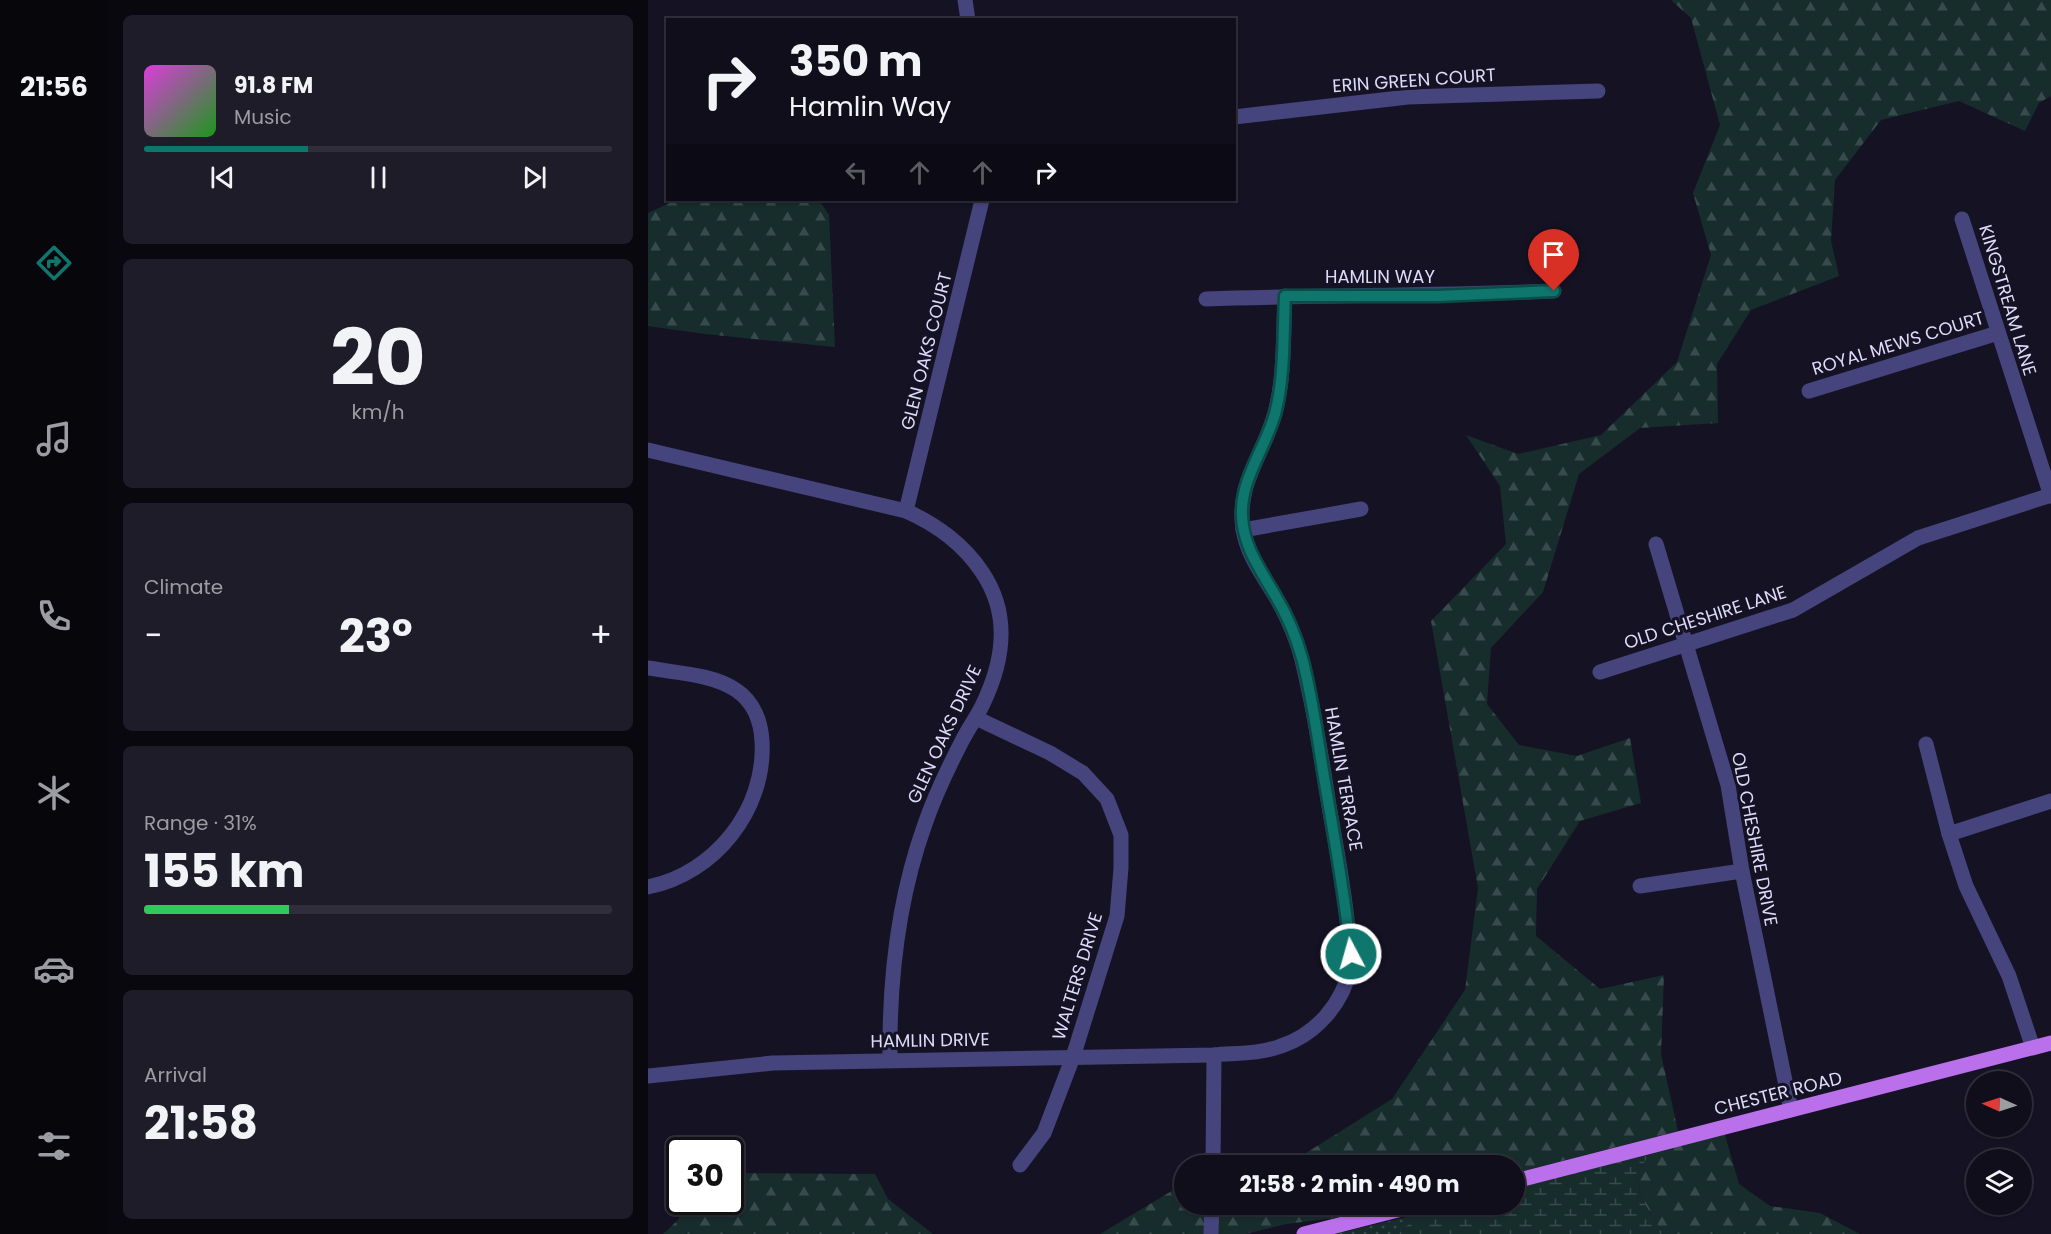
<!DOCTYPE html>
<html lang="en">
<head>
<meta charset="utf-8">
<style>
  :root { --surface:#100e1b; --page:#1e1c28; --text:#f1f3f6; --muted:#9c9ca3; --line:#302e3a; --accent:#0f766e }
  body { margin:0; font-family:Poppins,sans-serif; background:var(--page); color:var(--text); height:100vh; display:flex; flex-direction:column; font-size:22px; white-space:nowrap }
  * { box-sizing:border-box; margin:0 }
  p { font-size:20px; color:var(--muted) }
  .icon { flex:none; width:33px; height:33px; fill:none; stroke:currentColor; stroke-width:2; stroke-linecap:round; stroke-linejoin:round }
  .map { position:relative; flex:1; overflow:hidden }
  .panel { display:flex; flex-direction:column; gap:15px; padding:15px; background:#09080f; width:540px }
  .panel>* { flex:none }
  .top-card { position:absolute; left:18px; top:18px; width:570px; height:183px; border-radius:0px; box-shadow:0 2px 4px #0004,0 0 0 2px var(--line); background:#100e1b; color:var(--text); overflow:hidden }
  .needle { width:39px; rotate:273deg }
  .fabs { position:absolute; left:1318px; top:1071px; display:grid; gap:12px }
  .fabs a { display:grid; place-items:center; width:66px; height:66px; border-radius:50%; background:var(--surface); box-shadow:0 2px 4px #0004,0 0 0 2px var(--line); font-size:30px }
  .speed { position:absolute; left:18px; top:1137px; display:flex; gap:12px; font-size:30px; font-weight:700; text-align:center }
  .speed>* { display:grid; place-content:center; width:78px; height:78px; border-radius:50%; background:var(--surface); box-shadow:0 2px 4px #0004,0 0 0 2px var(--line); line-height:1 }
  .speed .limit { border:3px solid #111; border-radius:9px; background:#fff; color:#111 }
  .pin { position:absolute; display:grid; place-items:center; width:51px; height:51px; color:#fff; margin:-62px -26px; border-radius:50% 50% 50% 0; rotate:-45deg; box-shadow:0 0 6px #0007 }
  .pin .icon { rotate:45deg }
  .me { position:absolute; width:66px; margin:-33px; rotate:354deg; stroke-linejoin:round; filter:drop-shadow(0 0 4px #0008) }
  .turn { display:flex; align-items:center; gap:21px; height:126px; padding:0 24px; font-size:27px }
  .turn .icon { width:78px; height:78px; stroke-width:2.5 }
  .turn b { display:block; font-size:42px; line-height:51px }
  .lanes { display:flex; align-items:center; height:57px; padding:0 24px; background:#0003; justify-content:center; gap:30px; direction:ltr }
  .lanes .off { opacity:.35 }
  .big { font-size:45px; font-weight:700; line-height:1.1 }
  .panel .card { flex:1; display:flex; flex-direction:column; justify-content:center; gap:9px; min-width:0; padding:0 21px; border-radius:9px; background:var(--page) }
  .panel .dial { align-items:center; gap:0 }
  .dial b { font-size:78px; line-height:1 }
  .song { display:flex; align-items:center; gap:18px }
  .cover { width:72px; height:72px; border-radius:9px; background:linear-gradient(135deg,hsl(300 70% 55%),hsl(120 70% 35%)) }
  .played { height:6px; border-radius:3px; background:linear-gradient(90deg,var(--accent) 35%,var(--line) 35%) }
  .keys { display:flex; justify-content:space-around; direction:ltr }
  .heat { display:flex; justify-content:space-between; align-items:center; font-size:33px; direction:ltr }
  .charge { height:9px; border-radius:4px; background:linear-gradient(90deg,#34c759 31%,var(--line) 0) }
  .trip { position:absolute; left:526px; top:1155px; width:351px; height:60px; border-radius:30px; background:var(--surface); box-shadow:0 2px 4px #0004,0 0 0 2px var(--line); font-weight:700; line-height:60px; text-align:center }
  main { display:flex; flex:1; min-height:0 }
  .menu { display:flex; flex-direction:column; width:108px; justify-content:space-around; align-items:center; background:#06060b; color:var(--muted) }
  .menu .icon { width:42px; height:42px }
  .menu .active { color:var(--accent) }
  .menu b { font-size:27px; color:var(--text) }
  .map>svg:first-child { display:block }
  .grass { fill:url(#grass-dots) }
  .forest { fill:url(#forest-firs) }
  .wetland { fill:url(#wetland-marsh) }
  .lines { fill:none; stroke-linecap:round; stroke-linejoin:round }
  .street { stroke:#45447c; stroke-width:15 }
  .primary { stroke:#ba70eb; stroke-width:15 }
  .route-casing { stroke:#0a4d48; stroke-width:15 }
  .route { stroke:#0f766e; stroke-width:10 }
  .labels { text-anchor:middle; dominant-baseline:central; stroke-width:6; stroke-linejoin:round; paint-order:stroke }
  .street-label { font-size:18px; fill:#dddafa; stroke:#151224 }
</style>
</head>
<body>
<main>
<nav class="menu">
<b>21:56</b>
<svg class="icon active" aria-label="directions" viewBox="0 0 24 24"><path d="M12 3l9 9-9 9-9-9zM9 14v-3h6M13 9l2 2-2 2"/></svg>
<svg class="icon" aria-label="music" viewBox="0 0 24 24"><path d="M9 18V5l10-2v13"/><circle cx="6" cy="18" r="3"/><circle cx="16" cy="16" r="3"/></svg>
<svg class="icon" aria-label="phone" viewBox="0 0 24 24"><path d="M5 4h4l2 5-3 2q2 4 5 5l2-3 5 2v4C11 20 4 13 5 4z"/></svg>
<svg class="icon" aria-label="climate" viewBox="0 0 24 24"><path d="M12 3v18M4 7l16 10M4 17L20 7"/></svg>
<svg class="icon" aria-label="car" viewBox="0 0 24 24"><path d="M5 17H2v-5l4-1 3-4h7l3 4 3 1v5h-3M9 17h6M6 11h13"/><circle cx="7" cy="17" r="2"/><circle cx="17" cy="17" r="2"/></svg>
<svg class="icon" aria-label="filters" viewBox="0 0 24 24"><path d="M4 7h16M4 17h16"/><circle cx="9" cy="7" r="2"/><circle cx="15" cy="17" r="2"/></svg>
</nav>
<section class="panel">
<div class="card">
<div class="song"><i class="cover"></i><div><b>91.8 FM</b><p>Music</p></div></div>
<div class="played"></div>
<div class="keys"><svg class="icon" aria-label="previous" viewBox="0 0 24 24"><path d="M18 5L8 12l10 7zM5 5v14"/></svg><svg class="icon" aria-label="pause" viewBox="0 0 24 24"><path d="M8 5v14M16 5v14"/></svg><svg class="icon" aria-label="next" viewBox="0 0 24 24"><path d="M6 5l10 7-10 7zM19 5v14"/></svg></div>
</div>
<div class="card dial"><b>20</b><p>km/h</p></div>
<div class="card"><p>Climate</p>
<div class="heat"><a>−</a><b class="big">23°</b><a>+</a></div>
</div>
<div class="card"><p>Range · 31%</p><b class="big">155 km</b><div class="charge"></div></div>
<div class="card"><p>Arrival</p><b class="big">21:58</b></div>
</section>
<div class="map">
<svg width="1403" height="1234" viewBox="0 0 1403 1234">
  <defs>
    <pattern id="grass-dots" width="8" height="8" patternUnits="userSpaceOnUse" patternTransform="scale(1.5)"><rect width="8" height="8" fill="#162d2c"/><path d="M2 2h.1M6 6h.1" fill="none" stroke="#374b4c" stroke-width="1.8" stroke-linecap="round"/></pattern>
    <pattern id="forest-firs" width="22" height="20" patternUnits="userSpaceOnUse" patternTransform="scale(1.5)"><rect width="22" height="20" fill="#162d2c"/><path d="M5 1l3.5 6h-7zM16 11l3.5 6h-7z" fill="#374b4c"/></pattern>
    <pattern id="wetland-marsh" width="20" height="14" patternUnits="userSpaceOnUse" patternTransform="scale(1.5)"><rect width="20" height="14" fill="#162d2c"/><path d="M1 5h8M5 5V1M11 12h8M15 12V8" fill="none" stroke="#374b4c"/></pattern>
  </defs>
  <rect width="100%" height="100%" fill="#151224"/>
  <polygon class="grass" points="767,1215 753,1234 687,1234"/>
  <g class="forest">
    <polygon points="1023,0 1403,0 1403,96 1391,103 1377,131 1311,101 1233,120 1187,180 1183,241 1191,276 1103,310 1069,364 1070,423 992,428 931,474 895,592 843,648 839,704 871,745 929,756 982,738 993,803 932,821 889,889 888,936 952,989 1016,975 1013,1054 1030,1131 867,1173 867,1166 596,1166 658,1153 744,1099 817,990 830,888 783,621 858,544 852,486 818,435 870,454 953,435 1029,362 1063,255 1045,193 1072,125 1043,18"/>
    <polygon points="28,200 171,200 181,215 187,347 57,334 0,326 0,213"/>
    <polygon points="1077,1135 1091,1184 1122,1206 1172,1213 1212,1234 1015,1234 992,1196 990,1172 1003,1152"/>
    <polygon points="83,1173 227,1174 240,1199 285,1234 15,1234 30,1220 39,1202 82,1202"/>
    <polygon points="537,1183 537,1204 743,1205 695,1217 638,1224 598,1234 452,1234"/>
  </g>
  <polygon class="wetland" points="1003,1152 990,1172 992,1196 1015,1234 753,1234 767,1215 808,1205 867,1204 867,1189"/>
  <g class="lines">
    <g class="street">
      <polyline points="317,0 320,20"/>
      <polyline points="586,117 760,97 950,91"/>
      <polyline points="1314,219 1403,496"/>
      <path d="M558,299C674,295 790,296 906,291"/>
      <polyline points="1161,391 1350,333"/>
      <path d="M0,450L258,511C288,524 316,545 334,572C363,615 356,661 334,706C328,718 320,729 314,741C300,768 287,795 277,824C250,899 241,981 242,1060"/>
      <polyline points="258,511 334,200"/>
      <polyline points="595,530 713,509"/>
      <polyline points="1008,544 1080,785 1094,871 1143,1110"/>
      <path d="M0,668C28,673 64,674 88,690C106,702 113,722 114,741C118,810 66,874 0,887"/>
      <polyline points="952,672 1145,610 1270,538 1403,495"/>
      <polyline points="328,718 402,753 435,773 459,799 473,835 473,868 469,916 425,1057 396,1133 372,1165"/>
      <polyline points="1278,744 1301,834 1318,886 1361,976 1385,1048"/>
      <polyline points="1301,834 1403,801"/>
      <polyline points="992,886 1094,871"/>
      <path d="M0,1076L125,1063L566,1055C588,1053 612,1054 633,1046C667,1035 695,1004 702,968C704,955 702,941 700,928C696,889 689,850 682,812C676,773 670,734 662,696C658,678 655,660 649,643C643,626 635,609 626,594C613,573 599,554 595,529C588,483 616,454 627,413C637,375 635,335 637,296"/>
      <polyline points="565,1166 566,1055"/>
      <polyline points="563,1234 564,1204"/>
    </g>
    <g class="primary">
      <polyline points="867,1181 1403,1043"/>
      <polyline points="656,1234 773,1204"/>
    </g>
  </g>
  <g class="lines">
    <defs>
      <path id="route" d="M703,954C697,897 687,840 677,783C670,742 665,699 654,658C648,636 639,615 627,595C612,569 596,548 594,517C592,479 617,449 627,414C637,376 635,335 637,296H789L906,291"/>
    </defs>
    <use href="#route" class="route-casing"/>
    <use href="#route" class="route"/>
  </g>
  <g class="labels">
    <g class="street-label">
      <text transform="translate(766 80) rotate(-4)">ERIN GREEN COURT</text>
      <text x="732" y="276">HAMLIN WAY</text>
      <text transform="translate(1360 300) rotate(73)">KINGSTREAM LANE</text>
      <text transform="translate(1250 343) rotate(-17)">ROYAL MEWS COURT</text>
      <text transform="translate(278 351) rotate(-76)">GLEN OAKS COURT</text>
      <text transform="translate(1057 617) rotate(-18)">OLD CHESHIRE LANE</text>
      <text transform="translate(296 734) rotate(-65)">GLEN OAKS DRIVE</text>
      <text transform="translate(696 779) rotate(80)">HAMLIN TERRACE</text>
      <text transform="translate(1107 839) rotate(79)">OLD CHESHIRE DRIVE</text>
      <text transform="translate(429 976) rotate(-73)">WALTERS DRIVE</text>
      <text transform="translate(282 1040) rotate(-1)">HAMLIN DRIVE</text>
      <text transform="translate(1130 1093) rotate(-14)">CHESTER ROAD</text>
    </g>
  </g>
</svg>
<div class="fabs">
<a><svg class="needle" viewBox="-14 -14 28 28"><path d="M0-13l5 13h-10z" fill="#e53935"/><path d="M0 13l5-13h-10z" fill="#9c9ca3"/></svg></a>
<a><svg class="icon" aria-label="layers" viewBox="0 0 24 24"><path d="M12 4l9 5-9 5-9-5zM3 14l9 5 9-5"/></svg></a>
</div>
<div class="speed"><div class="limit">30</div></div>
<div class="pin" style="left:906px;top:291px;background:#d93025"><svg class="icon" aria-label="arrive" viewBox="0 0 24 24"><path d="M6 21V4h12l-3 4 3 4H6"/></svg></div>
<svg class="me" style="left:703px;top:954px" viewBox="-20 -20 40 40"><circle r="17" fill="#0f766e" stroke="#fff" stroke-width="3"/><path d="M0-11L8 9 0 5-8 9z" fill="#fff"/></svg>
<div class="trip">21:58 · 2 min · 490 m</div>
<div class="top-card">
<div class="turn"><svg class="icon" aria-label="right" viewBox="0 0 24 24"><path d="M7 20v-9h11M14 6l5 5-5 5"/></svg><div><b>350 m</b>Hamlin Way</div></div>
<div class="lanes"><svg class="icon off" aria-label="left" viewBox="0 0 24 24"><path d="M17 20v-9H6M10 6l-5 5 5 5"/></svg><svg class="icon off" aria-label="ahead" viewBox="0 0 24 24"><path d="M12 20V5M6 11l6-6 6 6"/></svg><svg class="icon off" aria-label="ahead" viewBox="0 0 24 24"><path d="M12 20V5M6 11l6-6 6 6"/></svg><svg class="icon" aria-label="right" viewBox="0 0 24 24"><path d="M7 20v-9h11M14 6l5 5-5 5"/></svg></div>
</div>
</div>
</main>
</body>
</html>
